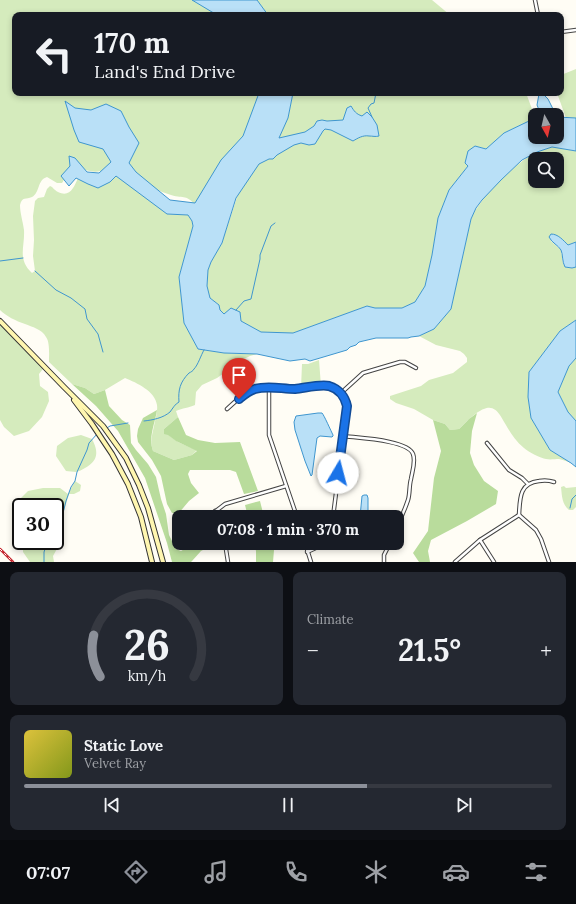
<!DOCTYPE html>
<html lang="en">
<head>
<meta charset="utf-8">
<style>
  :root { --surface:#171b24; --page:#242831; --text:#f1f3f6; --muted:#9ea1a6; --line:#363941; --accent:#8c9099 }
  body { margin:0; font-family:Lora,serif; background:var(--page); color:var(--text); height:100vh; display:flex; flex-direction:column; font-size:15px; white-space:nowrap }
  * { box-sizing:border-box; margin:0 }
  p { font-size:13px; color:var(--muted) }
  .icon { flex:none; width:22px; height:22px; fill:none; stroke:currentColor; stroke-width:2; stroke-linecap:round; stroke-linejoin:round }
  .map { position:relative; height:562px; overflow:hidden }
  .details { display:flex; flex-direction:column; gap:10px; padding:10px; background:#0d0f14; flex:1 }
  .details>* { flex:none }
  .banner { position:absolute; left:12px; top:12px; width:552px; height:84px; border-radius:8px; box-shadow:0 2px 6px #0003; background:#171b24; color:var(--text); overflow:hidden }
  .needle { width:26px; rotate:172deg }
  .buttons { position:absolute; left:528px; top:108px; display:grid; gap:8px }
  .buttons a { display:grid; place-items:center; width:36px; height:36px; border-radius:8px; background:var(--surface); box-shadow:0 2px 6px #0003; font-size:20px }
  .speed { position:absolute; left:12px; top:498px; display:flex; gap:8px; font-size:20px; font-weight:700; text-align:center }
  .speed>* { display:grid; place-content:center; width:52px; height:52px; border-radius:50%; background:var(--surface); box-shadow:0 2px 6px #0003; line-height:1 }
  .speed .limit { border:2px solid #111; border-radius:6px; background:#fff; color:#111 }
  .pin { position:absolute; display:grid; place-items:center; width:34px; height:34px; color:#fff; margin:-41px -17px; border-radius:50% 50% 50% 0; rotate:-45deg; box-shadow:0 0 4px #0007 }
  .pin .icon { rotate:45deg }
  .me { position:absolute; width:44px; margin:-22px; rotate:8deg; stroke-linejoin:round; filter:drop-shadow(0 0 3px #0008) }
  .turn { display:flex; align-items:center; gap:14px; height:84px; padding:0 16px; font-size:18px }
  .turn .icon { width:52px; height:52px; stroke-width:2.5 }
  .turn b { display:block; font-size:28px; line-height:34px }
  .big { font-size:30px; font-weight:700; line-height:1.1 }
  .details .widget { flex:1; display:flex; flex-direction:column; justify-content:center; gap:6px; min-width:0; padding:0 14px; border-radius:8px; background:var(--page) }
  .details .dial { align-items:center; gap:0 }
  .dial svg { height:104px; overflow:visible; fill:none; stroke:var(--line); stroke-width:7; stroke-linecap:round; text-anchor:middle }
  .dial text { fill:var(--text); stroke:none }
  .song { display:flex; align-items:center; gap:12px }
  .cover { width:48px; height:48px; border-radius:6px; background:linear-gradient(135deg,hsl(50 70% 55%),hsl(70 70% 35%)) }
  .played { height:4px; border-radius:2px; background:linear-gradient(90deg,var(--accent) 65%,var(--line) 65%) }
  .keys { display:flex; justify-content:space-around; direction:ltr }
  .heat { display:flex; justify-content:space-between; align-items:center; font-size:22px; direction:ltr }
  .details .tiles { flex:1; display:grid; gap:10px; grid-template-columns:1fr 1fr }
  .widget:last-child { grid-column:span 2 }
  .trip { position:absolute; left:172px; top:510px; width:232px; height:40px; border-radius:8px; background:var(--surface); box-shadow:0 2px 6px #0003; font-weight:700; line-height:40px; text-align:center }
  .tab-bar { display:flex; height:64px; justify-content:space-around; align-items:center; background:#090b0e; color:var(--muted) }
  .tab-bar .icon { width:28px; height:28px }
  .tab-bar .on { color:var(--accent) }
  .tab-bar b { font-size:18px; color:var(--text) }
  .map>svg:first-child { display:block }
  .green { fill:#d5ebbd; fill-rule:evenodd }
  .forest { fill:#b9dc9c }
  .water { fill:#b9e0f7; stroke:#3f96cf }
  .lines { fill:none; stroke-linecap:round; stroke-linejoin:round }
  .stream { stroke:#3f96cf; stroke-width:1 }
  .minor-casing { stroke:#444; stroke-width:4.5 }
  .secondary-casing { stroke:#333; stroke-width:6 }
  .minor { stroke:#fff; stroke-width:2.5 }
  .secondary { stroke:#fff6b0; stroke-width:4 }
  .rail-casing { stroke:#c4262e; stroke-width:2.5 }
  .rail { stroke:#fff; stroke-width:1; stroke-dasharray:3; stroke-linecap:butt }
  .route-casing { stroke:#114b97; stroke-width:10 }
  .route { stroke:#1a73e8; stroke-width:7 }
</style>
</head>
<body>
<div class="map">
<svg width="576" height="562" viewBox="0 0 576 562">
  <rect width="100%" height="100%" fill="#fffdf5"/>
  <g class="green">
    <path d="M0,0H213L233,15H15V93H274L196,206C186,194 185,199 171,195C149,189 131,173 112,160C105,178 87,171 73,166L62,183H57L47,177C37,180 40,193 32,197C26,200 22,196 20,205C20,213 23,222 24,230C25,247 17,259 32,273L35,271L33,256L34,240L33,216L35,201L38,198L44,197L47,189L50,186C53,187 54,190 58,192C70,198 74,187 78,178L117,172L167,214L188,215L192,221L193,226L179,277L184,323L198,349L224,353L257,354L250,356L244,359L217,378L202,385L196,392L195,405C188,408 183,408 176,411L178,417L164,429C172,441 184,445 197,450L192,455L174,460L153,451C150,442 152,435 154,426C155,420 158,412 157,405C155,391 137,383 125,378L105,390L94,394L85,388L72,384L49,362C49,355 50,342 46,337C42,329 32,327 25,324C16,321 6,316 0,310Z"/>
    <polygon points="257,0 432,0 450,15 268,15"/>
    <polygon points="576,69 576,118 566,118 557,93 561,93 561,75"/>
    <polygon points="293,93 526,93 535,117 535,119 529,121 504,133 486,149 475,146 468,166 449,190 438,218 432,255 425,286 415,303 402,308 375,308 367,306 293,333 283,333 261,332 240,321 224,314 220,310 219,305 210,298 207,286 208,270 211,262 222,243 239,191 288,118"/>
    <path d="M552,147L576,151V242L568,245L558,236L551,241L561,250L563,263L565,267L572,268L576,267V320L560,331L529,372L528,397L531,418L550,450L571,463C567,461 563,460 559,459C555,459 550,460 546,459C541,458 528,452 524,448C495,424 504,382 459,429L450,430L445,424L433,420L414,409L396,403L390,399V396L421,386L429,380L453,373L467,362V358L464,354L460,351L436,345L419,336L434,329L451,309L471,219C473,215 474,211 477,208C487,191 519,160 537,152C541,150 547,149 552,147ZM535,159H557V181H535Z"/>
    <polygon points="0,319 20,340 46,365 39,374 40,386 48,392 49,401 42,417 29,431 14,436 4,427 0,420"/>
    <polygon points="576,358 576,421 568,412 558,392 569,366"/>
    <polygon points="319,360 321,386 301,388 302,364 308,364"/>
    <path d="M81,435L92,439C99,452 98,461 85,468C82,470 79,471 76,472C73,472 69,471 66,471L56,456L57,446L68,438Z"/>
    <polygon points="75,481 81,485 80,491 74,494 69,494 62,517 55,532 55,507 21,507 21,509 20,508 20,499 28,491 43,488 60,488 68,494"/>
    <path d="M564,486L566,488L576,487V507L573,510H569C562,504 562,497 561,487Z"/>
    <polygon points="55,537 57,539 58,547 53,556 54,562 30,562 23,552 23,541 55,541"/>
  </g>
  <g class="forest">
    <polygon points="72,384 85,388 94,394 105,390 109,406 122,420 130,425 131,443 136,450 148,464 156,477 161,499 166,514 169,535 176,549 181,551 195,543 216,543 201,551 192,561 191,562 172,562 167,543 145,478 118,431 96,406"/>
    <path d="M157,410C155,424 148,437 153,451L174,460L192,455L197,451L176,441L168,435L164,434V429L178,417L186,435L198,440L215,443L240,442L258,491L244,494L236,472L230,470H190L188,474L191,483L199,493L189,501L178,514L172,513L167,504L161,476L152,460L138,442L137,436L138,429L143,418Z"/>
    <polygon points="477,413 472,431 470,453 474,465 484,481 498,491 496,504 467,521 431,540 428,551 430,562 419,562 413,553 428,531 434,478 441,451 433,420 445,424 450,430 459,429 469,419"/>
    <polygon points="260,501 264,517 248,517 245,505"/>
    <polygon points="254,543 273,543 274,550 273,562 256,562 256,551"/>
  </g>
  <g class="water">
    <polygon points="192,0 257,0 268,15 217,15"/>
    <path d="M259,93H293L288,118L279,138L305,132L314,126L317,121L322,120L327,121L343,120L347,108L351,106C354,111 356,114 362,116L367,112L372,117L377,125L379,136C375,137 373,136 369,136C363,135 358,138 353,141L331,130L325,129L323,131L315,144L309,145L301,143L294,145L277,155L273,159H269L259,164L236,198L222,243L211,262L208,270L207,286L210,298L219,305L220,310L224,314L231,308L240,312L241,321L261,332L293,333L367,306L375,308H402L415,302L425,286L432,255L438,218L449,190L468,166L465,163L468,151L475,146L486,149L504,133L529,121L535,119V137H557V117L576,118V151L552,147L537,152L522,160L501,180L482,200L476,208L471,219L451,309L434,329L419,336L411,337L408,338H376L359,342L356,345L350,347L347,350L310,361L305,359L290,361L257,354L224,353L198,349L184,323L179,277L193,226L192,221L188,215L167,214L116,176L110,182L98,188L88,184L76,178L69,186L61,176L70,166L69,156L75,158L87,172L99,173L111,162L103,149L79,142L74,130L65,101L75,108L91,110L106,104L121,111L129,127L139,143L129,163L136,172L170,200L195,203L221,160L243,136Z"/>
    <polygon points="539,94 543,94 548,99 556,115 541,115 537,105"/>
    <path d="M551,234C558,234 563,240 568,245L576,242V267L572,268L565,267C562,262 563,254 561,250C558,245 552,243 549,237Z"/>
    <polygon points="576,320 576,358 569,366 558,392 568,412 576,421 576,467 571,463 550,450 531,418 528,397 529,372 560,331"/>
    <path d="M318,413C319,413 321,413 322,413C324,415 331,431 333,435V436L332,437L320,436L317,438L312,475L311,476L305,461L295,430L294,422L296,416Z"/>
    <polygon points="364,495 367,495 368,498 368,517 360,517 362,496"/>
  </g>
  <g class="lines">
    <g class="stream">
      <polyline points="372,117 368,108 371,104 374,103 376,93"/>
      <polyline points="0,261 23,258"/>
      <polyline points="35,271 56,290 71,298 85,309 87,319 98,334 103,352"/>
      <polyline points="236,310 244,301 251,299 260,259 260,255 271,226 275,223"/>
      <path d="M144,421C153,420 163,418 170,412C173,408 175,404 179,402C178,390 180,382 189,373C191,372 193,371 194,369C198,365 201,355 204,350"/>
      <polyline points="107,428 110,426 128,423"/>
      <polyline points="570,508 572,499 576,495"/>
      <polyline points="55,532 62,517 66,501 71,487 75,481 77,472 87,450 89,443 97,434"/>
      <polyline points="44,562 44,552 48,541"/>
    </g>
    <defs>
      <g id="minor">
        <polyline points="535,0 538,15"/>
        <polyline points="561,32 576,30"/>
        <polyline points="269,387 269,435 297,517"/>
        <polyline points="341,393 363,373 373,370 400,362 405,362 416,368"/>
        <path d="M227,409C235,402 244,392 255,389C267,385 280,388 292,389C298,389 305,388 311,387C317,387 323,385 329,386C339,389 345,397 347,406L333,517"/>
        <path d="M343,436C358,438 408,440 413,454C416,462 412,472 411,479C409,486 410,494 408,500C405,509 401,518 397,526"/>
        <polyline points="487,443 509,470 522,478 528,484"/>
        <polyline points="215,511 220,517"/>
        <path d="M519,515C520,499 519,483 539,481C545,480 548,480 554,482"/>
        <polyline points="519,515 536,530 541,539 549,562"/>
        <polyline points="208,517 225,504 286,486"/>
        <polyline points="225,543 228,562"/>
        <polyline points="305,543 311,562"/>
        <polyline points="307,552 320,546 324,543"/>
        <polyline points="384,562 384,555 390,543"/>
        <polyline points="455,562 480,540"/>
        <polyline points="494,562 480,540 519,515"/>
      </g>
      <g id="secondary">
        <polyline points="0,321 64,387 103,426 126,458 139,485 148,508 163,562"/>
        <polyline points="74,400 92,424 112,454 128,484 141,517 152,562"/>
      </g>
    </defs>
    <use href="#minor" class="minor-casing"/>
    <use href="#secondary" class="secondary-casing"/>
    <use href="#minor" class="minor"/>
    <use href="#secondary" class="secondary"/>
    <defs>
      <polyline id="rail" points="0,549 13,562"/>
    </defs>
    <use href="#rail" class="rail-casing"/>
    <use href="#rail" class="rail"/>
  </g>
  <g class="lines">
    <defs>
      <path id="route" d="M239,399C244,395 248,391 255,389C268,385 282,389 295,389C305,388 320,384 329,386C339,389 345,397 347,406L338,473"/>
    </defs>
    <use href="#route" class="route-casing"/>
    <use href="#route" class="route"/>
  </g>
</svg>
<div class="buttons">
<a><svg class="needle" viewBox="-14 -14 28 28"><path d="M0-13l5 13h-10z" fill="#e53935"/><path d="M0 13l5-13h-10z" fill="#9ea1a6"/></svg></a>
<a><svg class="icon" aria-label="search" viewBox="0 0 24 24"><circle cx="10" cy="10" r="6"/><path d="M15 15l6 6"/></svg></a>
</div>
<div class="speed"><div class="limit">30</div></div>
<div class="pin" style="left:239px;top:399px;background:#d93025"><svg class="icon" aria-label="arrive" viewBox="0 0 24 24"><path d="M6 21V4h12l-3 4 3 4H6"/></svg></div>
<svg class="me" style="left:338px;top:473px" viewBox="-20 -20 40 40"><circle r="19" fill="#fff"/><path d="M0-13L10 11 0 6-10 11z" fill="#1a73e8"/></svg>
<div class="trip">07:08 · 1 min · 370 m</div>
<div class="banner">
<div class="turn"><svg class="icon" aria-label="left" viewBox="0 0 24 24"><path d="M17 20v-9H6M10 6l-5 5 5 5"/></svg><div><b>170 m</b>Land's End Drive</div></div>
</div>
</div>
<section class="details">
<div class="tiles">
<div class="widget dial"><svg viewBox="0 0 100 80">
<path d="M14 69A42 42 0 1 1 86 69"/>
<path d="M14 69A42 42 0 0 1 9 37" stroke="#8c9099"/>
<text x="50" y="56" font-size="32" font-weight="700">26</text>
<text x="50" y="72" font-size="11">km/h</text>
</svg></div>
<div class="widget"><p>Climate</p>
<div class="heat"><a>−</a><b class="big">21.5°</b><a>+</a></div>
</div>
<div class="widget">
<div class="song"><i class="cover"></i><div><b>Static Love</b><p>Velvet Ray</p></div></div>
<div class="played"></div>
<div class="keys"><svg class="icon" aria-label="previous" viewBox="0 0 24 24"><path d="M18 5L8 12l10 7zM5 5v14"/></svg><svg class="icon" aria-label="pause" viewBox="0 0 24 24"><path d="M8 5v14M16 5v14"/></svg><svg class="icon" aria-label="next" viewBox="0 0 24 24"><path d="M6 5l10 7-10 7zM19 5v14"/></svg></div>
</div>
</div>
</section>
<nav class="tab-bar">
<b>07:07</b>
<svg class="icon on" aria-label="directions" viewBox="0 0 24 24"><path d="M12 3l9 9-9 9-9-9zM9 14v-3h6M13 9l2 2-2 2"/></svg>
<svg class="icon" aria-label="music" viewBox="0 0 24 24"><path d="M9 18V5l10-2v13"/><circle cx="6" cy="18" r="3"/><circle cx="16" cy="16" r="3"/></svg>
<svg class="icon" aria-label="phone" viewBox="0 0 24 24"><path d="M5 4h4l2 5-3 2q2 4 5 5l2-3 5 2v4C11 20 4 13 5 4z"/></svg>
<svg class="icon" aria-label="climate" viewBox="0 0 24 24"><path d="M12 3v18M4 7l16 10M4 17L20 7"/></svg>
<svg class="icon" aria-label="car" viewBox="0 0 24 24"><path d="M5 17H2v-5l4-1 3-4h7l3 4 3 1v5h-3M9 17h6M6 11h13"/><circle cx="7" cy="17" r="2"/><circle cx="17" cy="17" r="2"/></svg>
<svg class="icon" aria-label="filters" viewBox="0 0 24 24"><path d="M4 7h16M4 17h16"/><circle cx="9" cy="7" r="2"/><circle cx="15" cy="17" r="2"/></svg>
</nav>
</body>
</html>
